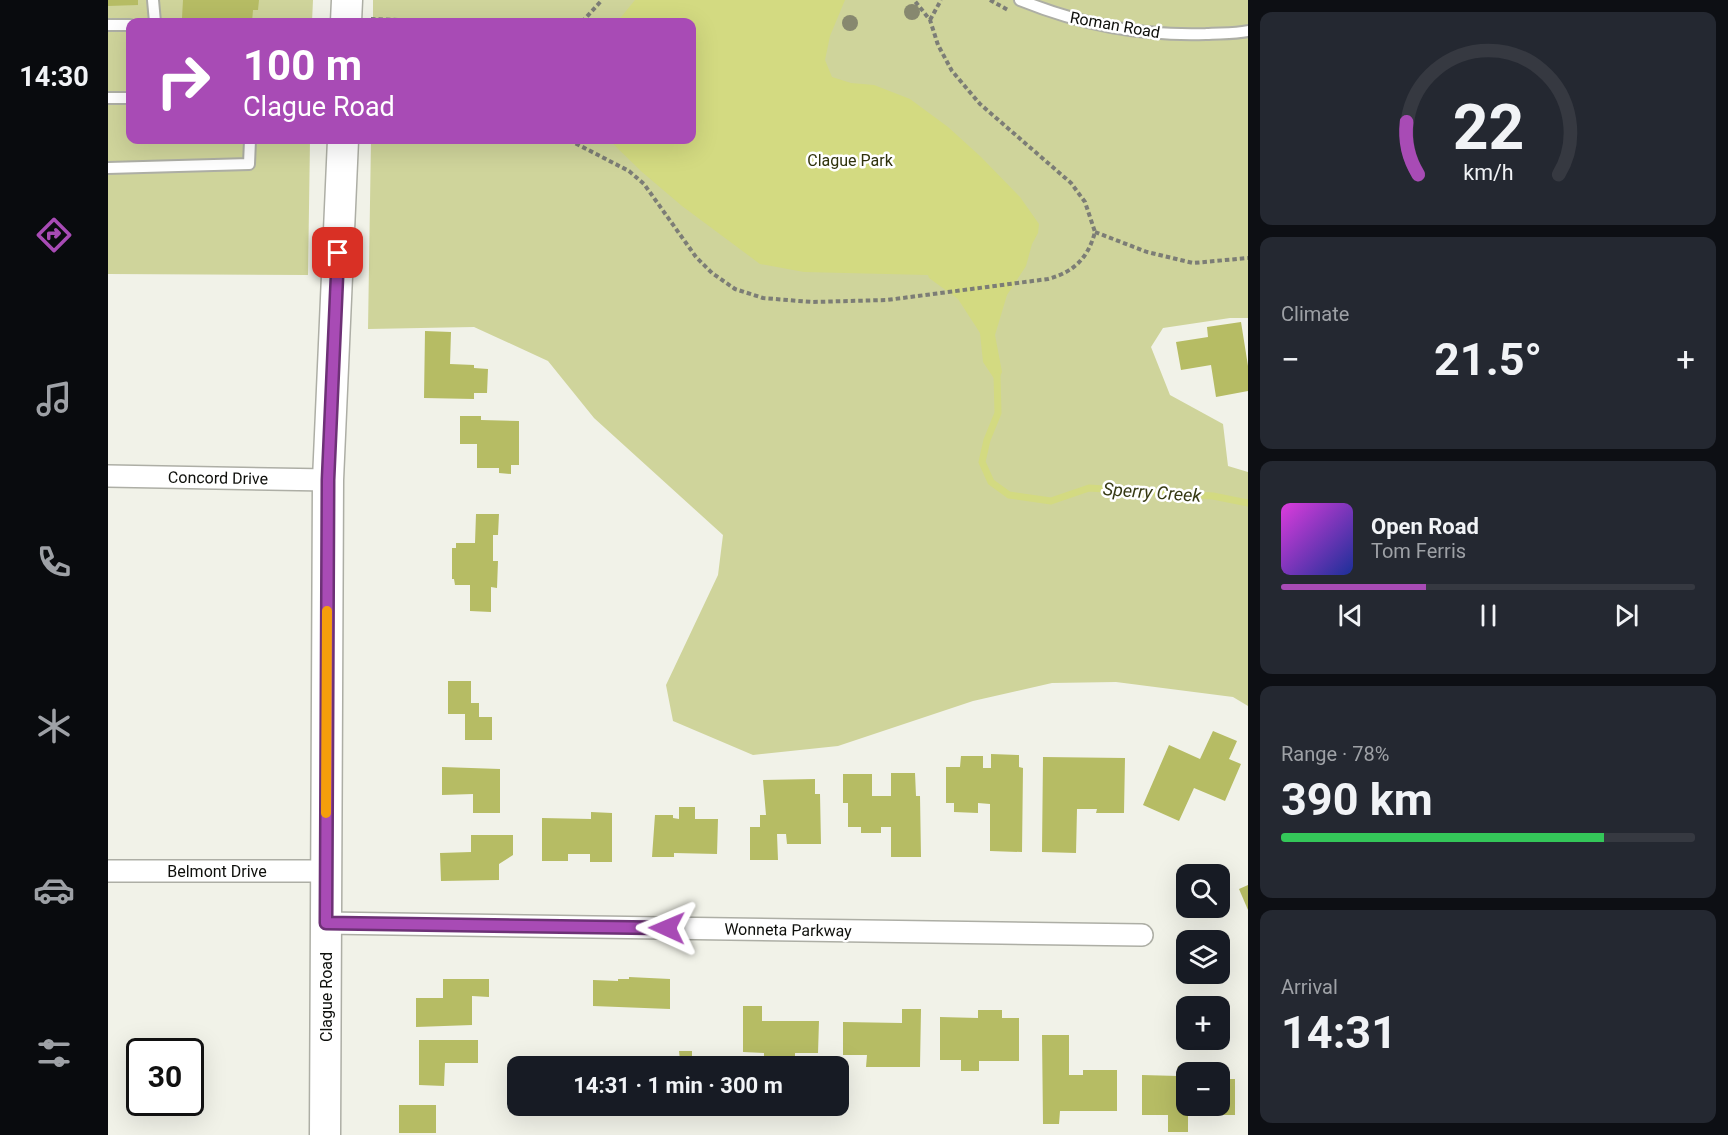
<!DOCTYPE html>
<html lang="en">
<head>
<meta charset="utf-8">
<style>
  :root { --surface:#171b24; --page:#242831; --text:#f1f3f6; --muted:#9ea1a6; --line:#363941; --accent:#a84bb5 }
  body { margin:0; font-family:Roboto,sans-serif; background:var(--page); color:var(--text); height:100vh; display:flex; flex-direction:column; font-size:22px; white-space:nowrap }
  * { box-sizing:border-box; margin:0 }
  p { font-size:20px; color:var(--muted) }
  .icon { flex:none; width:33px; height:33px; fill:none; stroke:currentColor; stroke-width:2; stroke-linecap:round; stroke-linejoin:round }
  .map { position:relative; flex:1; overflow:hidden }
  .sheet { display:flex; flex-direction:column; gap:12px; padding:12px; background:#0d0f14; width:480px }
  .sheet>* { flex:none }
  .banner { position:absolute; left:18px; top:18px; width:570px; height:126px; border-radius:12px; box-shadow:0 6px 24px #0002; background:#a84bb5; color:#fff; overflow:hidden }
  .buttons { position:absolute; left:1068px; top:864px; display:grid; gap:12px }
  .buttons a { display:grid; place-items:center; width:54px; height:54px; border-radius:12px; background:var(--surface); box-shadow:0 6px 24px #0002; font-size:30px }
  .speed { position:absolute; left:18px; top:1038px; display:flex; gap:12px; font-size:30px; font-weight:700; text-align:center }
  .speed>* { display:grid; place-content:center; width:78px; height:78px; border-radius:50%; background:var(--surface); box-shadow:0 6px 24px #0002; line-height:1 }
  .speed .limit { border:3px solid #111; border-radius:9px; background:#fff; color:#111 }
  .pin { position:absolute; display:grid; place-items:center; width:51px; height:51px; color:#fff; margin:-26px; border-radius:12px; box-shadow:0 3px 9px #0006 }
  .me { position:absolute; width:66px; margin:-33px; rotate:271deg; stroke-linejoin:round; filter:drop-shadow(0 0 4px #0008) }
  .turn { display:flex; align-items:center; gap:21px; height:126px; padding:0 18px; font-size:27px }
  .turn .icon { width:78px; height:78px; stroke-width:2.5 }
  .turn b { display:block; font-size:42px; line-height:51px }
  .big { font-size:45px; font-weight:700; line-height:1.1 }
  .sheet .card { flex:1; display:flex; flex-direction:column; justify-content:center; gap:9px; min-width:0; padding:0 21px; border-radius:12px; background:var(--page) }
  .sheet .dial { align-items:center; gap:0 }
  .dial svg { height:156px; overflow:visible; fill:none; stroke:var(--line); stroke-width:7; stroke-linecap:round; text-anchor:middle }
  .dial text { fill:var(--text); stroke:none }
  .song { display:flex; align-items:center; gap:18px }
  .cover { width:72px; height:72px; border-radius:9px; background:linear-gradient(135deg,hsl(300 70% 55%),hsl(230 70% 35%)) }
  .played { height:6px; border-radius:3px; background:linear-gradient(90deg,var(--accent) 35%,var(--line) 35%) }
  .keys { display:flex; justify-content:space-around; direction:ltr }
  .heat { display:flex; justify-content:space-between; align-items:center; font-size:33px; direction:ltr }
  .charge { height:9px; border-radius:4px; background:linear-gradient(90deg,#34c759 78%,var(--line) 0) }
  .trip { position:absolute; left:399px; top:1056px; width:342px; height:60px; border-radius:12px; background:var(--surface); box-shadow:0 6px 24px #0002; font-weight:700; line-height:60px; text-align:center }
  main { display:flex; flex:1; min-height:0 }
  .tabs { display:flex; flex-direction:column; width:108px; justify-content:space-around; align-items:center; background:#090b0e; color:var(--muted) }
  .tabs .icon { width:42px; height:42px }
  .tabs .on { color:var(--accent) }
  .tabs b { font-size:27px; color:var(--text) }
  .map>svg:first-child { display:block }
  .green { fill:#cfd49b }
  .water { fill:#d3da81 }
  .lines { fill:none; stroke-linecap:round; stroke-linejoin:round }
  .stream { stroke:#d3da81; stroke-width:7 }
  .building { fill:#b6bc64 }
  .service-casing { stroke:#adaea5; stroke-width:14 }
  .minor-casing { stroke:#adaea5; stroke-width:24 }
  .secondary-casing { stroke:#adaea5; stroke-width:33 }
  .path { stroke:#7c7d76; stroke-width:4; stroke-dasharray:4.5 3; stroke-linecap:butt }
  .service { stroke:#fff; stroke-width:10 }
  .minor { stroke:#fff; stroke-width:21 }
  .secondary { stroke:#fff; stroke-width:30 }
  .tree { fill:#87886f }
  .route-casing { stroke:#6d3176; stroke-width:15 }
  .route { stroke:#a84bb5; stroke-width:10 }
  .slow { stroke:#f59e0b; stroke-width:10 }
  .labels { text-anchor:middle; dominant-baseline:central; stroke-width:5; stroke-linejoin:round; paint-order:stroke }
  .street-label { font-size:16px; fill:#0e0f0b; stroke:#fff }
  .park-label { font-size:16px; fill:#30320c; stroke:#fff }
  .water-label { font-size:18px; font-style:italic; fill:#363913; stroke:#fff }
</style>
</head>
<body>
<main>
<nav class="tabs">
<b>14:30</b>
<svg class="icon on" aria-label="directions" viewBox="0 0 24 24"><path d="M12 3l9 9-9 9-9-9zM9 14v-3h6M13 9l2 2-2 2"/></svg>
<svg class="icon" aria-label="music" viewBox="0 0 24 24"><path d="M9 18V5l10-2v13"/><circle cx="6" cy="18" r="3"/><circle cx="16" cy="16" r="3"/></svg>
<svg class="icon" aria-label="phone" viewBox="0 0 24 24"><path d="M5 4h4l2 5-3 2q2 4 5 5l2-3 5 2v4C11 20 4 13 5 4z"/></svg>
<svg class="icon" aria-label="climate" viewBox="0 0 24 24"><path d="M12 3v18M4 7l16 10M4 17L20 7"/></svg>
<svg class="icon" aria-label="car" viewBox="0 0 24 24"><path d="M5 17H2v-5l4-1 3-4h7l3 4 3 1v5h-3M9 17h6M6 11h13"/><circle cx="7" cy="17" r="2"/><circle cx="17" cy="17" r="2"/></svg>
<svg class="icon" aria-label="filters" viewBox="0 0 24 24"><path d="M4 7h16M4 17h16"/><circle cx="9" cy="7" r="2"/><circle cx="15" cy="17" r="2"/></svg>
</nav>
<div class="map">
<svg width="1140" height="1135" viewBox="0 0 1140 1135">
  <rect width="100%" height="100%" fill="#f1f2e8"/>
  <g class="green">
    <polygon points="0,0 205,0 204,22 22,22 22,140 202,140 200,275 0,274"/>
    <polygon points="265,0 1140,0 1140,318 1122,318 1055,328 1043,347 1062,395 1115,424 1120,466 1140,472 1140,706 1125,697 1008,682 944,683 865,701 730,746 645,755 565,721 558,685 610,575 615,535 486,418 440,361 366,327 260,329 263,140 584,140 584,22 265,22"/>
  </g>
  <polygon class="water" points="527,0 737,0 722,36 717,60 724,77 743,83 766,85 802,99 840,127 873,157 912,197 931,224 930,233 924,244 918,266 899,295 887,335 894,372 889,383 875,362 872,333 850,299 821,278 820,275 696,272 652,264 574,206 534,172 501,140 584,140 584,22 509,22"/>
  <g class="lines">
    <polyline class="stream" points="889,376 890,413 879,440 874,462 883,482 901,495 943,501 981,488 1105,496 1140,503"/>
  </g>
  <g class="building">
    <polygon points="0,0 30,0 30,5 0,6"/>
    <polygon points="75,0 151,0 150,10 145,10 144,22 89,22 89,19 74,18"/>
    <polygon points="1133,322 1140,366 1140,391 1108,397 1103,365 1073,370 1068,342 1100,337 1099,327"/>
    <polygon points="317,331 343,332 342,364 366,365 366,368 380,369 379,393 366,393 366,399 316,398"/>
    <polygon points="352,416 373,416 373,420 411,421 411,465 403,465 403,474 391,473 391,468 369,468 369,444 352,444"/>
    <polygon points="368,514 391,514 390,535 385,535 385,561 390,561 389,588 383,587 383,612 362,611 362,585 347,585 346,579 344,579 344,548 348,548 348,543 367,543"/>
    <polygon points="340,681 363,681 363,703 371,703 371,717 384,717 384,740 357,740 357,714 340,714"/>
    <polygon points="1105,731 1129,741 1121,759 1133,764 1117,801 1086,788 1071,821 1035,805 1061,745 1092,759"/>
    <polygon points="883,754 911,755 911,767 915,768 914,852 882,851 882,804 870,803 870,813 846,812 846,803 838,803 838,767 852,767 853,756 875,756 875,768 883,768"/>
    <polygon points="935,757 1017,758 1016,813 988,813 989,809 969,809 968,853 934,852"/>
    <polygon points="334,767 392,769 392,813 365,813 365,794 334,795"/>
    <polygon points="783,773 807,773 808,796 812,796 813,857 783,857 783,827 773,827 773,833 753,833 753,827 740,827 740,803 735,803 735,774 764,774 764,796 783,796"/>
    <polygon points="707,779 707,794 712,794 713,844 679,844 678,834 669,834 670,860 642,860 642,827 652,827 652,815 658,815 655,780"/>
    <polygon points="571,807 587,807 587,819 610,819 609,854 566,853 566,857 544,857 547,815 565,815 565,818 571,819"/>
    <polygon points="483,812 504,813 504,862 482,862 482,854 460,854 460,861 434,861 434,818 483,819"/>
    <polygon points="363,835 405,835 405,855 391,864 391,880 333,881 332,853 363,852"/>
    <polygon points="1140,885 1140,910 1131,889"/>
    <polygon points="521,977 562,979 562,1009 485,1006 485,980 510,981 510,979 521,979"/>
    <polygon points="335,979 381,979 381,997 364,996 364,1025 308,1027 308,998 335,998"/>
    <polygon points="635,1006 654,1006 654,1021 711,1021 710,1053 687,1053 687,1064 656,1064 656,1053 635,1052"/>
    <polygon points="794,1009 813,1009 812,1067 758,1067 759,1055 735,1055 735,1022 794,1023"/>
    <polygon points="870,1010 894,1010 894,1018 911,1018 911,1061 871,1061 871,1071 853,1071 853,1060 832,1060 832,1017 870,1018"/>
    <polygon points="934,1035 961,1035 961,1075 975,1075 975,1070 1009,1070 1009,1111 952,1111 951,1124 935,1124"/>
    <polygon points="311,1040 370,1040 370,1063 337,1063 336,1086 311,1085"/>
    <polygon points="571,1051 584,1051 584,1059 572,1060"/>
    <polygon points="1070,1066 1095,1066 1095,1072 1078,1072 1078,1106 1112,1106 1112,1079 1127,1079 1127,1115 1080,1115 1080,1132 1060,1132 1060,1115 1034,1115 1034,1075 1070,1076"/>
    <rect x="291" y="1105" width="37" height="28"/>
  </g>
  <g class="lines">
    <defs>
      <g id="service">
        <polyline points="45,0 47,22"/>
        <path d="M912,0C974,25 1032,36 1098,34C1112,33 1127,34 1140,31"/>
        <polyline points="0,25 22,25"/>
        <polyline points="0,98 22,98"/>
        <polyline points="0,168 141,164 142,140"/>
      </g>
      <g id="minor">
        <polyline points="0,476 220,480"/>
        <polyline points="0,871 217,871"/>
        <polyline points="218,923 1034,935"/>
      </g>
      <g id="secondary">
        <polyline points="238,22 239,0"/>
        <polyline points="217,1135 220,480 235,140"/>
      </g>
    </defs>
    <use href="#service" class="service-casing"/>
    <use href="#minor" class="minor-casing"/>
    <use href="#secondary" class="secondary-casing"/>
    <g class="path">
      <polyline points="882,0 900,10"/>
      <polyline points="263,19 347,22"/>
      <polyline points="822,20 833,0"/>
      <polyline points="474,22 494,0"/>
      <path d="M461,140L521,171L536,184L588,257L604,273L627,289L655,298L704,302L779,300L940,279C966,272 980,258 987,232L977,202L963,183L872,104L844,71L830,45L822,20L806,0"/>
      <polyline points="987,232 1039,252 1085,263 1140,258"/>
    </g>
    <use href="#service" class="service"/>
    <use href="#minor" class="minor"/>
    <use href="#secondary" class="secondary"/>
  </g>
  <g class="tree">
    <circle cx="804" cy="12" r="8"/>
    <circle cx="742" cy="23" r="8"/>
  </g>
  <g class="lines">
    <defs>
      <polyline id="route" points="230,253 220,480 218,923 559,928"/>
    </defs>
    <use href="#route" class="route-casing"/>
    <use href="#route" class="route"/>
    <polyline class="slow" points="218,813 219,611"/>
  </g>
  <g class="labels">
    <g class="street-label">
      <text transform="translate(1007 25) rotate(10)">Roman Road</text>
      <text transform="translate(110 478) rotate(1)">Concord Drive</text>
      <text x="109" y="871">Belmont Drive</text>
      <text transform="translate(680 930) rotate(1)">Wonneta Parkway</text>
      <text transform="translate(218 997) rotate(-90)">Clague Road</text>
    </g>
    <g class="park-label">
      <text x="742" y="160">Clague Park</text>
    </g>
    <g class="water-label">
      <text transform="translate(1044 492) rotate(4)">Sperry Creek</text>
    </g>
  </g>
</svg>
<div class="buttons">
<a><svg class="icon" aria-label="search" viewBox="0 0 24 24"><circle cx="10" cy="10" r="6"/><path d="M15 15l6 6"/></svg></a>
<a><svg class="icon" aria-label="layers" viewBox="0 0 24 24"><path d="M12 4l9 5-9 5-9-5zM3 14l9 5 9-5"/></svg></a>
<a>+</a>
<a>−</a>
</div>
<div class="speed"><div class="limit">30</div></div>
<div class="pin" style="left:230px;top:253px;background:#d93025"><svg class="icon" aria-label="arrive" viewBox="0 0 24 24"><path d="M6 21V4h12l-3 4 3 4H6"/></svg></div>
<svg class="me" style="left:559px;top:928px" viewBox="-20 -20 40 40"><path d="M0-17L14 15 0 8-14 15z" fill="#a84bb5" stroke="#fff" stroke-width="4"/></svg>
<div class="trip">14:31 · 1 min · 300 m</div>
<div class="banner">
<div class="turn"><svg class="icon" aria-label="right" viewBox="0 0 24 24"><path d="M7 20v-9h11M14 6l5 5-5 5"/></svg><div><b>100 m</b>Clague Road</div></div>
</div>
</div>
<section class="sheet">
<div class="card dial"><svg viewBox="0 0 100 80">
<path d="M14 69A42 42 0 1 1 86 69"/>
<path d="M14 69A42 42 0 0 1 8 42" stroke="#a84bb5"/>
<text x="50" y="56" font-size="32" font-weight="700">22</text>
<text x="50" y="72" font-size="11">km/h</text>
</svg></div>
<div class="card"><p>Climate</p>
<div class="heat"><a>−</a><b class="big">21.5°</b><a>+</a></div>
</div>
<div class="card">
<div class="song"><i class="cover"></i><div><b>Open Road</b><p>Tom Ferris</p></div></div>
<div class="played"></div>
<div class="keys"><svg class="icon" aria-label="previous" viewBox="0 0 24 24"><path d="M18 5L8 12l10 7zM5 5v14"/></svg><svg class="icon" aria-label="pause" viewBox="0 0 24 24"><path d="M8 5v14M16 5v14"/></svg><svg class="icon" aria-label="next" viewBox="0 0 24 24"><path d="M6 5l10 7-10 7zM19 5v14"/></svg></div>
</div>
<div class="card"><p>Range · 78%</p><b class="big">390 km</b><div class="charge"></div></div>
<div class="card"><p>Arrival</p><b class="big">14:31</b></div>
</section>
</main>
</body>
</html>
